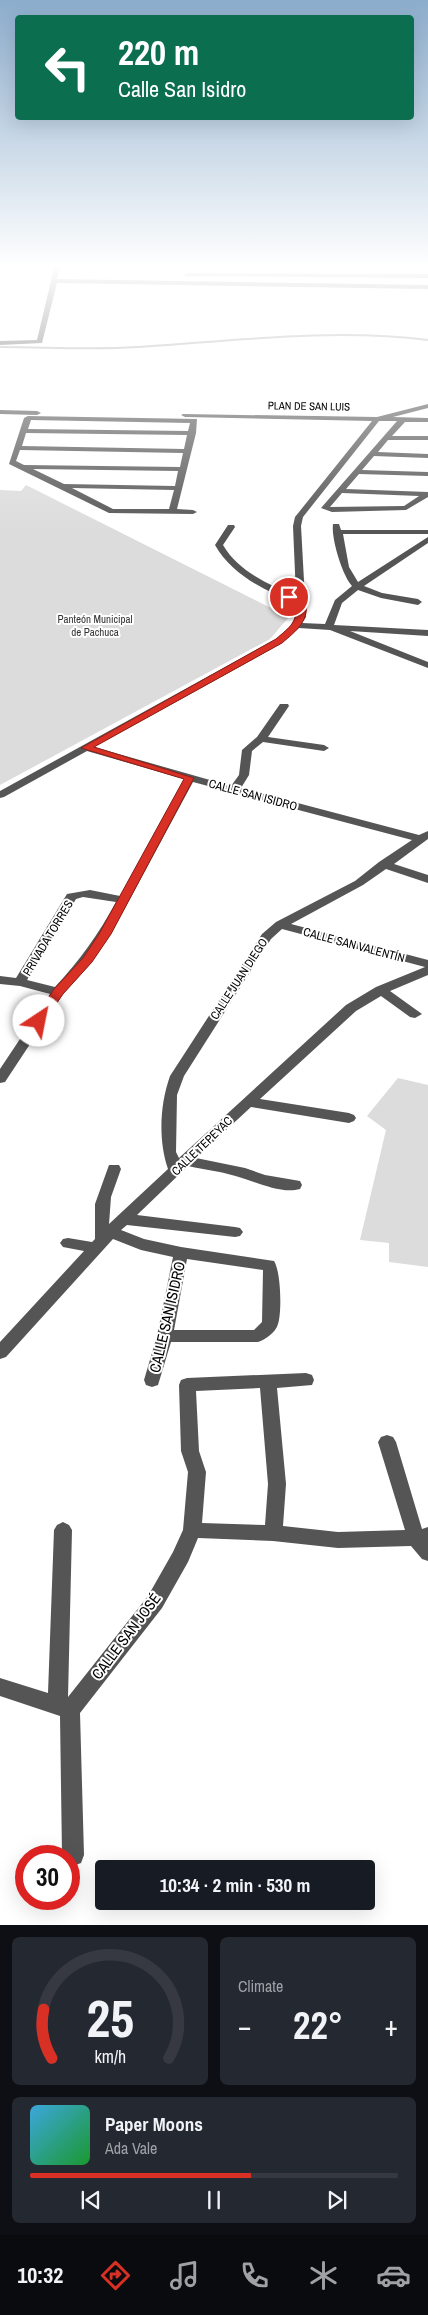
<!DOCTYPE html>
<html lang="en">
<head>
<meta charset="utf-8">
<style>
  :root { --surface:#171b24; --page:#242831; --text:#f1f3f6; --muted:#9ea1a6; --line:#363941; --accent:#d93025 }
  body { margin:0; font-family:"Archivo Narrow",sans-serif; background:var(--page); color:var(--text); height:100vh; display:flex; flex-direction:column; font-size:19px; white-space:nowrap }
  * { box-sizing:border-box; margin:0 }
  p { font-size:16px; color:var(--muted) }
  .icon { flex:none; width:28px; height:28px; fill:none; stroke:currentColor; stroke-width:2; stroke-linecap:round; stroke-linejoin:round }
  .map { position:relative; height:1925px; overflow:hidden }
  .sheet { display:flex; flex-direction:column; gap:12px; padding:12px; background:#0d0f14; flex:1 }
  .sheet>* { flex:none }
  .hud { position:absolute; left:15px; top:15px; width:399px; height:105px; border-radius:5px; box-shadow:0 5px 20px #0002; background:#0b6e4f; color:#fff; overflow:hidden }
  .speed { position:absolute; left:15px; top:1845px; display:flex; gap:10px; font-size:25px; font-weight:700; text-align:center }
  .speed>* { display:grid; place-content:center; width:65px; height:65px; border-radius:50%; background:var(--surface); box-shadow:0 5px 20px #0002; line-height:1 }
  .speed .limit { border:8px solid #d22; background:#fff; color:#111 }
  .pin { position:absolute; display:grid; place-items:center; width:42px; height:42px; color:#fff; margin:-21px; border:2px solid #fff; border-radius:50%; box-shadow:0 1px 5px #0007 }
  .me { position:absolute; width:55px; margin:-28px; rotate:34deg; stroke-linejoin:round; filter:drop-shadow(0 0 4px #0008) }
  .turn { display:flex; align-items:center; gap:18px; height:105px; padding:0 20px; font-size:22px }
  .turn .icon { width:65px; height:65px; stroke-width:2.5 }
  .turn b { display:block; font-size:35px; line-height:42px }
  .big { font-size:38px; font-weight:700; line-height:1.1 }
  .sheet .card { flex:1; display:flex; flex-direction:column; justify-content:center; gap:8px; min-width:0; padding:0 18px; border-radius:8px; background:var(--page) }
  .sheet .dial { align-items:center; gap:0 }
  .dial svg { height:130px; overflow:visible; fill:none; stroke:var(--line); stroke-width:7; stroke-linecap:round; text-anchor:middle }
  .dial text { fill:var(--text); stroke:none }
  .song { display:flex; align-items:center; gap:15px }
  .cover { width:60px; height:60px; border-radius:8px; background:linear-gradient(135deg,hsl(200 70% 55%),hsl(130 70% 35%)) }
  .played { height:5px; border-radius:2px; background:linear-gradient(90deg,var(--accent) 60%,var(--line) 60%) }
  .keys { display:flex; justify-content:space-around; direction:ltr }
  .heat { display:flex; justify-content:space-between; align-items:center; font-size:28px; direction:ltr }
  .sheet .tiles { flex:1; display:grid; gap:12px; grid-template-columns:1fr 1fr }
  .card:last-child { grid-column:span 2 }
  .trip { position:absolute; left:95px; top:1860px; width:280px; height:50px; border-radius:5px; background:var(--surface); box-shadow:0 5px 20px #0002; font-weight:700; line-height:50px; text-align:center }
  .tabs { display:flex; height:80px; justify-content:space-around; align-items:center; background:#090b0e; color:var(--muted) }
  .tabs .icon { width:35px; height:35px }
  .tabs .active { color:var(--accent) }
  .tabs b { font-size:22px; color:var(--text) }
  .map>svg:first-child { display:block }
  .green { fill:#dcdcdc }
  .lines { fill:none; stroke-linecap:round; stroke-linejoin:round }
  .stream { stroke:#a3a3a3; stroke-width:2 }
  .minor { fill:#555; fill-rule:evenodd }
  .route { fill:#d93025; stroke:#8d1f18 }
  .labels { text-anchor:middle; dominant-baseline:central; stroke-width:4; stroke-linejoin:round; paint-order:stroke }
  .far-street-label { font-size:11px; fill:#000; stroke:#fff }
  .far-park-label { font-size:11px; fill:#333; stroke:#fff }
  .street-label { font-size:12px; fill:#000; stroke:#fff }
  .near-street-label { font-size:15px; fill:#000; stroke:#fff }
</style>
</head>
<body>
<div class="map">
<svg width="428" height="1925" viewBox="0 0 428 1925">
  <rect width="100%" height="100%" fill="#fff"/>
  <g class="green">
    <polygon points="26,485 289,617 270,639 0,785 0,490 21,491"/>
    <polygon points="398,1078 428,1085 428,1267 389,1262 389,1243 360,1240 386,1130 367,1116"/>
  </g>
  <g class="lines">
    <path class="stream" d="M0,347C45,347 91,350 137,347C233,341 331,328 428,340"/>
    <g class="minor">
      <polygon points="55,264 61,264 57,279 428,285 428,289 57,283 42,343 0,345 0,341 37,340"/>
      <polygon points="104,264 229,264 226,266 106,267"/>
      <polygon points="261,264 428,264 428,267 264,266"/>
      <polygon points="186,273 428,274 428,278 184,276"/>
      <path d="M428,404V408L393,417L428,418V422H405L392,436H428V440H388L378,452L428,454V458L374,456L362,470L428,472V476L359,474L346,489L428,492V497L406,510L332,512L321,508L397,421H379L303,517L301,526L305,599L306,601V617L302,623L325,624L335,600L352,586C342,575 331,538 333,524H339L341,530H428V534H343L349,567L358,582L428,537V543L364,586L382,593L418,599L422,602L418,605L381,598L358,590L342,603L334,625L428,630V636L350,631L428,662V668L330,630L299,628L282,643L94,747L231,786L239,775L242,750L257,737L280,704H288L289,706L268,737L324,745L329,748L324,751L263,742L252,751L249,775L241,788L419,835L428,831V839L394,864L428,875V883L386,869L363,885L291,924L428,960V975L390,991L422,1014L415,1018L410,1017L381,996L356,1011L260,1099L349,1113L354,1115L356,1118L354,1121L349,1123L251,1107L196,1158L245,1168L265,1175L300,1181L302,1185L300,1189C282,1194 259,1183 242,1178C225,1172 206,1170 188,1166L137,1215L235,1227L240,1228L243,1232L240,1236L235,1237L127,1225L121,1230L144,1239L181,1247L274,1261C281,1272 282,1312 278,1324C276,1332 265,1340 258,1342H171L158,1385L152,1387L146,1385L144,1380L157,1336L173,1257L141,1250L113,1239L6,1357L0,1359V1342L84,1251L63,1247L60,1243L63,1239L68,1238L92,1242L95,1239V1204L109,1165H119L121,1169L111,1197L109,1224L168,1169C158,1140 160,1104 170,1076L262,934L276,922L355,881L379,862L412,840L193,782L111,934L91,963L63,994L5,1082L0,1083V1069L50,994L20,986L0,984V976L16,978L67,894L90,890L120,896L184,779L87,751L4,797L0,798V791L276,639C291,626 297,623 296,602C265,591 232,575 215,545L228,525H234L235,527L223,545C238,571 269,585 296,596L293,526L295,517L372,421L185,417L181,415L183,414L377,417ZM342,493L419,496L404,506L330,507ZM83,897L116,902C98,935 80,960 55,987L27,980L76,899ZM282,929L425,967L376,987L346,1005L179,1158L176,1152L177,1095L184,1076L271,939ZM187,1259L263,1270L262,1322L254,1330H174Z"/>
      <polygon points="0,410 37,411 41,413 37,415 0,414"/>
      <path d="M28,416L197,419L196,433L177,509L193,510L197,512L193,514L109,513L9,464L24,418ZM31,420L190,423L188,431L28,429ZM26,433L187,435L184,449L22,446ZM20,450L183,453L180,467L24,465L16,461ZM33,469L178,471L175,486L64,484ZM72,488L174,490L169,509H113Z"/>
      <path d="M306,1373L312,1375L314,1380L312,1385L277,1388L286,1484L283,1526L338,1532L405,1530L378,1442L381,1437L387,1435L393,1437L396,1442L422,1529L428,1527V1561L422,1559L411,1546L338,1548L273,1541L198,1538L188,1562L162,1608L80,1713L84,1855L81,1863L73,1866L69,1864V1856L62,1855L60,1716L0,1696V1678L48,1693L54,1530L57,1525L63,1522L69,1525L72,1530L68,1697L148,1596L173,1552L183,1530L188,1472L181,1451L179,1385L181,1380L187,1378ZM260,1388L268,1484L265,1525L202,1523L206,1472L199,1451L196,1391Z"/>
    </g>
  </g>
  <linearGradient id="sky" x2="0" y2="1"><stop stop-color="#8cadcc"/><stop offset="0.5" stop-color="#fff"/><stop offset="1" stop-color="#fff" stop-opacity="0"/></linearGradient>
  <rect width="428" height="533" fill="url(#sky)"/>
  <path class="route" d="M289,594L305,599C311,620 296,631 282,643L94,747L194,778L111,934L92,962L63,994L43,1023H35L33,1021L54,989L83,958L99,934L184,779L81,748L276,639C291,626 296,624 298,602L286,599V595Z"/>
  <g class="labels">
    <g class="far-street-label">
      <text transform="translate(309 406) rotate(1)">PLAN DE SAN LUIS</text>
    </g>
    <g class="far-park-label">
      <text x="95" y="619">Panteón Municipal<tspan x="95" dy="13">de Pachuca</tspan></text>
    </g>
    <g class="street-label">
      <text transform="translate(253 795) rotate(15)">CALLE SAN ISIDRO</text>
      <text transform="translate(48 938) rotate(-59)">PRIVADA TORRES</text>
      <text transform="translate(354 945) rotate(15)">CALLE SAN VALENTÍN</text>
      <text transform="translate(239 979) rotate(-57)">CALLE JUAN DIEGO</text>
      <text transform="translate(202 1146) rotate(-44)">CALLE TEPEYAC</text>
    </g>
    <g class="near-street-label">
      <text transform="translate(167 1317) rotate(-77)">CALLE SAN ISIDRO</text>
      <text transform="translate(126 1636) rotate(-53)">CALLE SAN JOSÉ</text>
    </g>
  </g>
</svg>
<div class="speed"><div class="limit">30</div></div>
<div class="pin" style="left:289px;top:597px;background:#d93025"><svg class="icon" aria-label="arrive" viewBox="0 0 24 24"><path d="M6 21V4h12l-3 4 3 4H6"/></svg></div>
<svg class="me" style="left:39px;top:1021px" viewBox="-20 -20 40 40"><circle r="19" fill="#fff"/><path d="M0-13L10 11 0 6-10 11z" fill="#d93025"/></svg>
<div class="trip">10:34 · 2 min · 530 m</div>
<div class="hud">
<div class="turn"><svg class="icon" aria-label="left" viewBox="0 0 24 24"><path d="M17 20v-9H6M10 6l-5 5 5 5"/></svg><div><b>220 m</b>Calle San Isidro</div></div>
</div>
</div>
<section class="sheet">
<div class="tiles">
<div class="card dial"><svg viewBox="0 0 100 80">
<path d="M14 69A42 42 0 1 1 86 69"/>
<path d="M14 69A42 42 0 0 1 9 39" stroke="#d93025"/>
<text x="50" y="56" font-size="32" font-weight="700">25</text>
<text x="50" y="72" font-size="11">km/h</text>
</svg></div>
<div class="card"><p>Climate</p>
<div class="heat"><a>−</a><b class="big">22°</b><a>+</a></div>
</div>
<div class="card">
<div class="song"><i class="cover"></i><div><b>Paper Moons</b><p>Ada Vale</p></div></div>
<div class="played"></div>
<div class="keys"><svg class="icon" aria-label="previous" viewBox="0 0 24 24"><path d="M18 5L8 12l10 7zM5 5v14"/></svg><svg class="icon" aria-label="pause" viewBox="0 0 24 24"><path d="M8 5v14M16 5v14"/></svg><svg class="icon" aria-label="next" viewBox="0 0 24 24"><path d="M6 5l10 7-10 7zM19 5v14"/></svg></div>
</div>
</div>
</section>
<nav class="tabs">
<b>10:32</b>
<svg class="icon active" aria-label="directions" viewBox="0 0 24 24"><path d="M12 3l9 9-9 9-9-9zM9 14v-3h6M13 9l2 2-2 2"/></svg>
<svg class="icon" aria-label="music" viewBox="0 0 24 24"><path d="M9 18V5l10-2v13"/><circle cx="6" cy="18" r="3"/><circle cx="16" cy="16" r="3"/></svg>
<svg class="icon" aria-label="phone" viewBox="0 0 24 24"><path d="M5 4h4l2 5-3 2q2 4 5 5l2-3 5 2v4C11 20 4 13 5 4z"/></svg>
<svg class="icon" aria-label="climate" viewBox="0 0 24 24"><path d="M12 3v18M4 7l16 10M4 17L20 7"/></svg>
<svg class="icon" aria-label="car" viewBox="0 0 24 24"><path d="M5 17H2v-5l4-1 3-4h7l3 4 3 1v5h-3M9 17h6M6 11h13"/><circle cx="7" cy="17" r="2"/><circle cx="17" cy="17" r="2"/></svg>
</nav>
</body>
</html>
